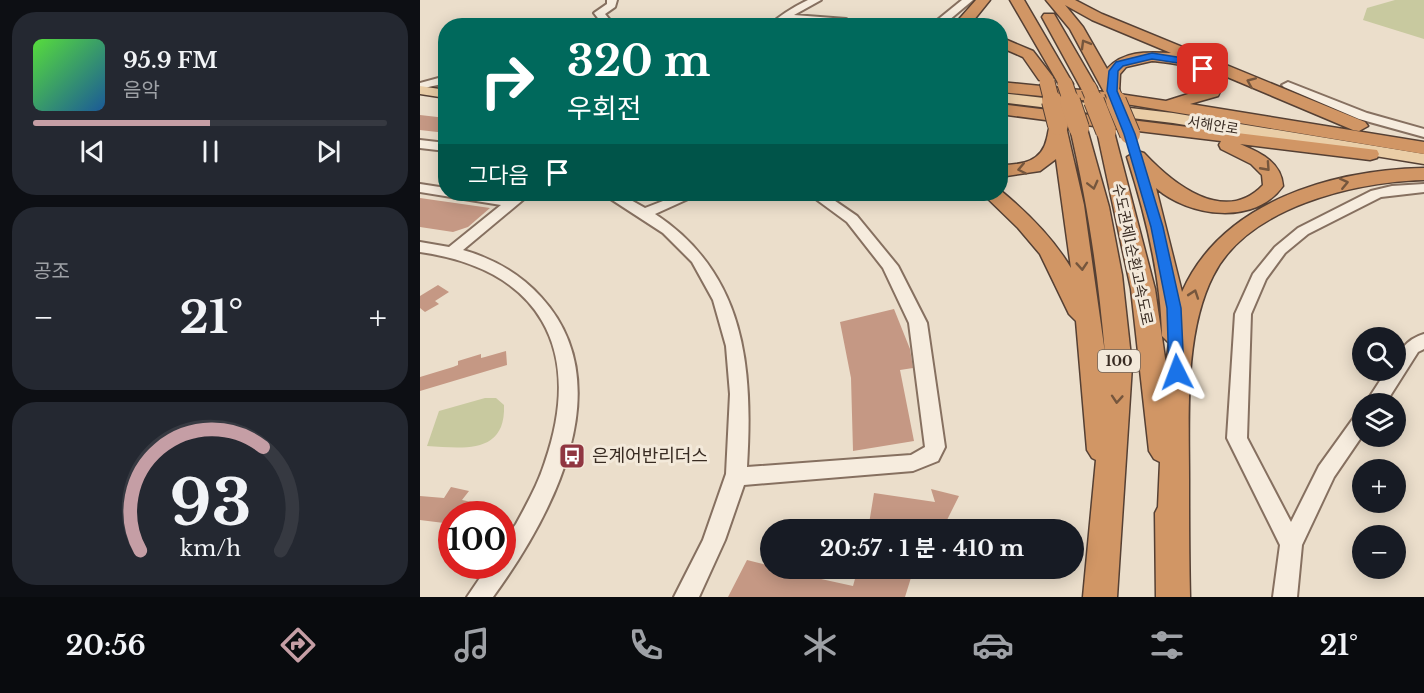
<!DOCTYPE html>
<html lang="ko">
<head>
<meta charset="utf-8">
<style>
  :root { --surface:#171b24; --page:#242831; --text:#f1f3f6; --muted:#9ea1a6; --line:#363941; --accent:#c59ea5 }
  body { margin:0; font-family:"Libre Baskerville","Noto Sans KR",serif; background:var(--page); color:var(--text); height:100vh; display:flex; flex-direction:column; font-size:22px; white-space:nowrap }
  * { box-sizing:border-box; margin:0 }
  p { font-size:20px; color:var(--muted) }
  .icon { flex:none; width:33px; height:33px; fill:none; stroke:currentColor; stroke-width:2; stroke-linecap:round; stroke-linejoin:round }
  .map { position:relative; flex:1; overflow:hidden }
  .sheet { display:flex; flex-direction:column; gap:12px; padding:12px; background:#0d0f14; width:420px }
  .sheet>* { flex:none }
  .banner { position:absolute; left:18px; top:18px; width:570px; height:183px; border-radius:24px; box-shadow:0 3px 15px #0003; background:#00695c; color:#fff; overflow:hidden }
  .buttons { position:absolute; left:932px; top:327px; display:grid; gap:12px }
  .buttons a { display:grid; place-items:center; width:54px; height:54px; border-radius:50%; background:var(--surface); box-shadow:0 3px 15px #0003; font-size:30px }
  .speed { position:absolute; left:18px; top:501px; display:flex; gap:12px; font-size:30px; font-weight:700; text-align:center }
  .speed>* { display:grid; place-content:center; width:78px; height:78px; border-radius:50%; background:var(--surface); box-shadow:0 3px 15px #0003; line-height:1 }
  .speed .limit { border:9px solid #d22; background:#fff; color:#111 }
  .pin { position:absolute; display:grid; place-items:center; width:51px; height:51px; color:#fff; margin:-26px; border-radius:12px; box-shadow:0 3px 9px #0006 }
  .me { position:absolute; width:66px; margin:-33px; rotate:357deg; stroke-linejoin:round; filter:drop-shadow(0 0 4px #0008) }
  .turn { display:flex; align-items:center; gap:21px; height:126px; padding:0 30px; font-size:27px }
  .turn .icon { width:78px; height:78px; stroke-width:2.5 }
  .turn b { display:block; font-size:42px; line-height:51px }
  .then { display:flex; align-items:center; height:57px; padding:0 30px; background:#0003; gap:12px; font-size:22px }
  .big { font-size:45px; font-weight:700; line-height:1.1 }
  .sheet .tile { flex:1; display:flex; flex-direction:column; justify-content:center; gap:9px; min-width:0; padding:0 21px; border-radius:24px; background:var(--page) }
  .sheet .dial { align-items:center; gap:0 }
  .dial svg { height:156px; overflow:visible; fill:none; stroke:var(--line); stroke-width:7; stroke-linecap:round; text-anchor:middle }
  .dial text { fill:var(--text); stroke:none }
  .song { display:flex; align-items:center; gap:18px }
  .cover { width:72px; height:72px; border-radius:9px; background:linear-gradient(135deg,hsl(110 70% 55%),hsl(210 70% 35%)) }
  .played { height:6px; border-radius:3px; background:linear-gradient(90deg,var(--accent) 50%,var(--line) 50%) }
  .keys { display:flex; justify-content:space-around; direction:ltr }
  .heat { display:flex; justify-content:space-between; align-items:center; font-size:33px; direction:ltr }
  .trip { position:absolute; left:340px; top:519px; width:324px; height:60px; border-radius:30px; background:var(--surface); box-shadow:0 3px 15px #0003; font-weight:700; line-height:60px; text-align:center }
  .menu { display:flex; height:96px; justify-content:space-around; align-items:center; background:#090b0e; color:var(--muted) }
  .menu .icon { width:42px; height:42px }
  .menu .current { color:var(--accent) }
  .menu b { font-size:27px; color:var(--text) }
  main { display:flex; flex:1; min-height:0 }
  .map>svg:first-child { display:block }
  .green { fill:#c8c99f }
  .building { fill:#c59884 }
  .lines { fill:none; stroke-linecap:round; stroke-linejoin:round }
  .minor-casing { stroke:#867060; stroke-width:4 }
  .major-casing { stroke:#554034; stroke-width:3 }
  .highway-casing { stroke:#554034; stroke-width:3 }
  .minor { fill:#f6ecde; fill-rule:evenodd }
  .major { fill:#eacea7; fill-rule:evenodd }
  .highway { fill:#d19665; fill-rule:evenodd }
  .highway-bridge-far1-casing { stroke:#554034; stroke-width:17; stroke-linecap:butt }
  .highway-bridge-casing { stroke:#554034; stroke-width:22; stroke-linecap:butt }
  .highway-bridge-far1 { stroke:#d19665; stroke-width:15 }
  .highway-bridge { stroke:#d19665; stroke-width:20 }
  .oneway { stroke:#75563d }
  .route { fill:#1a73e8; stroke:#114b97; stroke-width:1.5 }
  .labels { text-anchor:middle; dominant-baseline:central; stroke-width:6; stroke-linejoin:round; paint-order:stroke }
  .far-street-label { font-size:14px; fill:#382b22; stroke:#f3e9da }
  .shield { fill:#f3e9da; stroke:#706459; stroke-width:1.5 }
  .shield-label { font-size:14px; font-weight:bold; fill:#382b22 }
  .street-label { font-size:15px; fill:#382b22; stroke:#f3e9da }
  .near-poi-label { font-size:18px; fill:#382b22; stroke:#f3e9da; text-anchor:start }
</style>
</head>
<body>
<main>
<section class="sheet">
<div class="tile">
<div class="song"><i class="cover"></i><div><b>95.9 FM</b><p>음악</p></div></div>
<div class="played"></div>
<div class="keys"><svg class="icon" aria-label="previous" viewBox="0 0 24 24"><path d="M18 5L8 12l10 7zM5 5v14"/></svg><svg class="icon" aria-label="pause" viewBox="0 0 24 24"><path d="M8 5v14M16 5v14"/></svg><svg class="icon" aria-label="next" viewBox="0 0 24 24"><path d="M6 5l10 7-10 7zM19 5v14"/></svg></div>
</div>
<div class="tile"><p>공조</p>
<div class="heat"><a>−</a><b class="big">21°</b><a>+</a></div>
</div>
<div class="tile dial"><svg viewBox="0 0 100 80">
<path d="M14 69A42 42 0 1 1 86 69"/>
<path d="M14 69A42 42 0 0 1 77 16" stroke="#c59ea5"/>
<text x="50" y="56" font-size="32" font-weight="700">93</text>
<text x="50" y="72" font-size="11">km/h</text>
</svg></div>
</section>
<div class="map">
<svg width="1004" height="597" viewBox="0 0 1004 597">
  <rect width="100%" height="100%" fill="#ebdecb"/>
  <g class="green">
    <polygon points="975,0 1004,0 1004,39 943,20 947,8"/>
    <path d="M65,398H76L84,405C86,455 43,448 7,446L19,411Z"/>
  </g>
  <g class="building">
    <polygon points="0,115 26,118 26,133 0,130"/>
    <polygon points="0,198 70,208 48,227 33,232 0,227"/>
    <polygon points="18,285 29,292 15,301 19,304 5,312 0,308 0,296"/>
    <polygon points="474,309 490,349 493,368 480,370 494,441 433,451 431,378 420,322"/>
    <polygon points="86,351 87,365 0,391 0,377 33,367 38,365 38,361 61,354 61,358 65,357"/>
    <polygon points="31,487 49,491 42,500 61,504 54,514 32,514 32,524 0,520 0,496 24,498"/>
    <polygon points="511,489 539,496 522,530 448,530 454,493 515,502"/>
    <polygon points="327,560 351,566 351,568 433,586 438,568 494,568 485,597 308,597"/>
  </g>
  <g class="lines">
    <defs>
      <g id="minor">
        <polygon points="187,0 197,0 195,7 185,14 195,26 184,26 174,13 187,4"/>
        <path d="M388,0H401L374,15L426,19L431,22L426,25L369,21L361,26H348C361,15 373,7 388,0Z"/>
        <polygon points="542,0 553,0 522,26 510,26"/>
        <polygon points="26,76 26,83 0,89 0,83"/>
        <polygon points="868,82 947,113 1004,129 1004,137 939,119 864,87 862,85"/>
        <polygon points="0,140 26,143 26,151 0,148"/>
        <path d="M0,184L26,188V194H63L90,197L95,194H110L43,250C74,259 99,273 121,297C202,385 132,516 73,597H47L68,566H82C82,559 81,549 83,543C86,536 92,530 96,524C107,504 118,484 125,462C164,349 120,269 0,252V242L29,247L81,205L0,192Z"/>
        <polygon points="1004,184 1004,192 961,197 888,234 865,253 846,279 831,314 827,438 871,522 899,466 935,416 942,413 942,436 914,477 882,545 877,597 853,597 860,545 807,438 815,314 833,274 855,247 878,228 951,191 972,186"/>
        <path d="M183,194H200L225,208L261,194H279L235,214C326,274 333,368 327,467L491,455L505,447L489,323L463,268L427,222L389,194H405L437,216L478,266L507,323L525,447L518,461L493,471L324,485L305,540L279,597H254L283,540L306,474L310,394L306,346L293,300L272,262L243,233Z"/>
        <path d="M1004,334V349L998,352L965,404H945L967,370H975C975,353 987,339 1004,334Z"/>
      </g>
      <g id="major">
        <polygon points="0,86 26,90 26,98 0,94"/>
        <polygon points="580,93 753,113 1004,154 1004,164 753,123 580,102"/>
      </g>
      <g id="highway">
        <polygon points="556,0 570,0 549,26 533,26"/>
        <path d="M590,0H604L653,84L647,89L662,90L622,17L624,14H634L677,88L675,91L684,92L650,29L626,0H655L682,14L945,122L948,126L939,131L933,130L793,71C799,78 804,87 798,96L770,104L1004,142V154L712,105L580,92V82L641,88ZM645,5L672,20L751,53C728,52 704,50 687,69L663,27ZM732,61C752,63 771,64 784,80V89L746,101L699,94L700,74L706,67Z"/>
        <polygon points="580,37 613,51 633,77 631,80 619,80 603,57 580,47"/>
        <path d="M580,104L957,150L959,154L957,158L950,160L820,144C841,153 861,162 863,186C835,226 769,217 736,188L762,292C802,201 913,170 1004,168V180C934,182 827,207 793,276C764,333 769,416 769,479C769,519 769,557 770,597H736L735,513L738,507L740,462L734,459L729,451L711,289L677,131L682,127L666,125L689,207L702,275L712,366L697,597H663L676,460L672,458L667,450L656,321L649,314L620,254L598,228L563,194H580V190C608,213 633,238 651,268L636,159L620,171L580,177V165C602,165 622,162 627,138C629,131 628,126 633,121L580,114ZM645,122L655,123L650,128C668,206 678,273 685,353L664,205ZM693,128L801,141L799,145L801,149L831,164L842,175L843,185C804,226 752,183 724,153L717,151L707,157C725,213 741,276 742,336L749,343L746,365L735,289Z"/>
      </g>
    </defs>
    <use href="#minor" class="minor-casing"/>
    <use href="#major" class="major-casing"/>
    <use href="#highway" class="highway-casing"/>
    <use href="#minor" class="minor"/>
    <use href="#major" class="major"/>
    <use href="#highway" class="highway"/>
    <defs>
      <g id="highway-bridge-far1">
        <polyline points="627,82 632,102"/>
        <polyline points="645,84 651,102"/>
        <polyline points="669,88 675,102"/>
        <polyline points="692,91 697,102"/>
      </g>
      <g id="highway-bridge">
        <polyline points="632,101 638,125"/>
        <polyline points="650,101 659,128"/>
        <polyline points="674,101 686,131"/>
        <polyline points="696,101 710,134"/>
      </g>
    </defs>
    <use href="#highway-bridge-far1" class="highway-bridge-far1-casing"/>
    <use href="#highway-bridge" class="highway-bridge-casing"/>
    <use href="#highway-bridge-far1" class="highway-bridge-far1"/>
    <use href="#highway-bridge" class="highway-bridge"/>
  </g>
  <defs><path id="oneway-chevron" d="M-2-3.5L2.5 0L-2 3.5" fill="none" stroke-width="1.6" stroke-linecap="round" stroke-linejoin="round" transform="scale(1.5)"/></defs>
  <g class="oneway">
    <use href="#oneway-chevron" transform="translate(665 44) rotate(-120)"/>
    <use href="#oneway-chevron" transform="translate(831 82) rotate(-157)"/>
    <use href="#oneway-chevron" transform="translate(846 167) rotate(48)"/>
    <use href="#oneway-chevron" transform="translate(602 169) rotate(168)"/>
    <use href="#oneway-chevron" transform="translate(924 183) rotate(-13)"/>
    <use href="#oneway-chevron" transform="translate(673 185) rotate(76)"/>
    <use href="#oneway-chevron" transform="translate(662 266) rotate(86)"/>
    <use href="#oneway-chevron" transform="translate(774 294) rotate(-71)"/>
    <use href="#oneway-chevron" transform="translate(697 399) rotate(94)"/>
  </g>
  <polygon class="route" points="732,53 763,58 787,69 783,72 758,63 732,59 703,66 698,71 697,91 715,134 743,227 761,308 764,372 757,377 749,372 747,308 731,227 704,134 687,91 689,71 696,62"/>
  <defs>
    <symbol id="bus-square" viewBox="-11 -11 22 22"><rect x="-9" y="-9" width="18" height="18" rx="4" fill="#903641" stroke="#f3e9da"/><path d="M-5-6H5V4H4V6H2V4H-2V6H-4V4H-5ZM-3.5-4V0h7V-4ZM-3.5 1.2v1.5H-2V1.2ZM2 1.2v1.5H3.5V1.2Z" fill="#fff"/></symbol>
  </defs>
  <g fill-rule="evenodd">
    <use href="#bus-square" x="137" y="441" width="30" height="30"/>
  </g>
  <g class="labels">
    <g class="far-street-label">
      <text transform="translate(793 125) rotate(9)">서해안로</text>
    </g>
    <rect class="shield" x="678" y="350" width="42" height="22" rx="4.5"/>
    <g class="shield-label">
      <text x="699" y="361">100</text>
    </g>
    <g class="street-label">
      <text transform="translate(713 254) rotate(78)">수도권제1순환고속도로</text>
    </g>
    <g class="near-poi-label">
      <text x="172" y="456">은계어반리더스</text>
    </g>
  </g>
</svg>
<div class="buttons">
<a><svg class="icon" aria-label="search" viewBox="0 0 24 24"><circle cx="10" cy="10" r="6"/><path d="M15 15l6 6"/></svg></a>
<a><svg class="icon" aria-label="layers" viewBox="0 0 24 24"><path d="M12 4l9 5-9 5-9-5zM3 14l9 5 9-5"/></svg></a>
<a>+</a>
<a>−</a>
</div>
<div class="speed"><div class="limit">100</div></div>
<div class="pin" style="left:783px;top:69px;background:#d93025"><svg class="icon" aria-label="arrive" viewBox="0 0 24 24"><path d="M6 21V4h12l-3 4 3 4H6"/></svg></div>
<svg class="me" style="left:757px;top:372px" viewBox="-20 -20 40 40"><path d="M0-17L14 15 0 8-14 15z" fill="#1a73e8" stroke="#fff" stroke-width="4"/></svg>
<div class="trip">20:57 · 1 분 · 410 m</div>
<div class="banner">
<div class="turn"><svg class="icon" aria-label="right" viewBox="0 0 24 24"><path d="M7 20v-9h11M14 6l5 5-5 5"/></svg><div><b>320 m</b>우회전</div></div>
<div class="then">그다음<svg class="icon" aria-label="arrive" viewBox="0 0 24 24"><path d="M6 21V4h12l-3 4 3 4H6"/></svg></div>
</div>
</div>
</main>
<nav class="menu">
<b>20:56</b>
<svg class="icon current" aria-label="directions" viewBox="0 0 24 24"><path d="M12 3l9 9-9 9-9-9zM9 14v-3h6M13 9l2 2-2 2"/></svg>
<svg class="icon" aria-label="music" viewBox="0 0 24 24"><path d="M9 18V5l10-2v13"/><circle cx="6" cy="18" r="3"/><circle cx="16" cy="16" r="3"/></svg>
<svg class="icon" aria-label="phone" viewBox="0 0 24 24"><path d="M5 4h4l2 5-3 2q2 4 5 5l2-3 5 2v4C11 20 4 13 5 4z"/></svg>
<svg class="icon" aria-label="climate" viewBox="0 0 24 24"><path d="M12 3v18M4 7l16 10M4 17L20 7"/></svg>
<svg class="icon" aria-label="car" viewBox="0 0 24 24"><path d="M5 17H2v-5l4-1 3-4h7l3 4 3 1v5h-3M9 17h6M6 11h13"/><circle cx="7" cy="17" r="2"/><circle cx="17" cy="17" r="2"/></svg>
<svg class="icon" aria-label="filters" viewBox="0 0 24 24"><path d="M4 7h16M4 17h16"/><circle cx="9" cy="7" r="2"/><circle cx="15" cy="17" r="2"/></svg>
<b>21°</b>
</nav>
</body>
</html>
